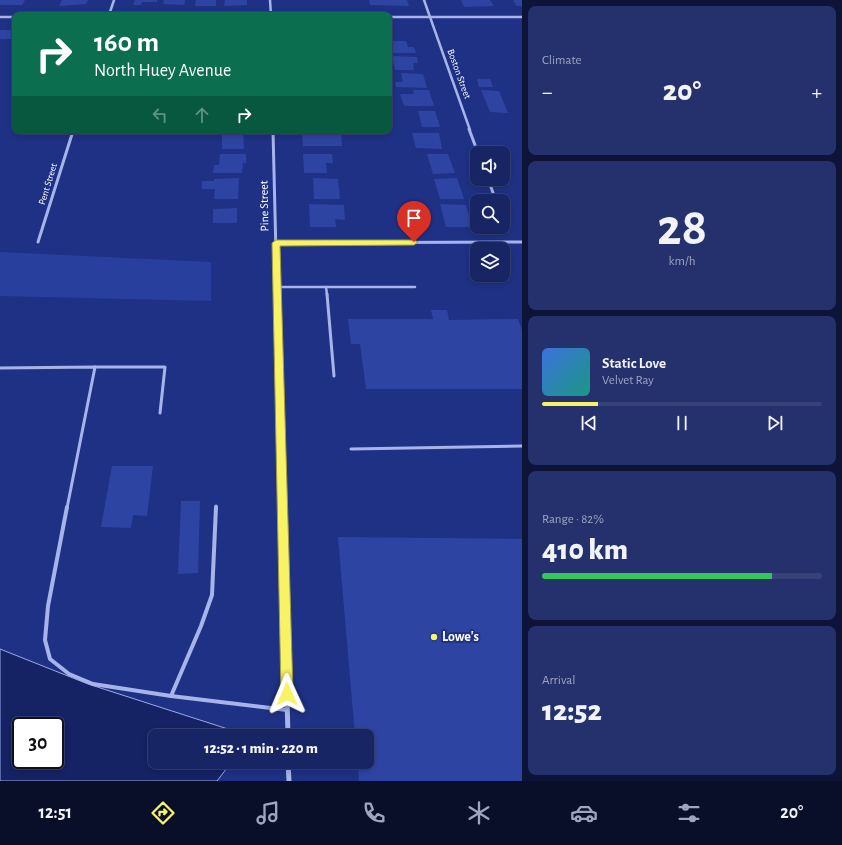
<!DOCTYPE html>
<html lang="en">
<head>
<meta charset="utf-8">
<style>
  :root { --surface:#172564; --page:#24316d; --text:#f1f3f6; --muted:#9ea5bf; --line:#364278; --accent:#f8f366 }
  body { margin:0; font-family:"Alegreya Sans",sans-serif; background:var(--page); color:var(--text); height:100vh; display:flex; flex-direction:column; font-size:15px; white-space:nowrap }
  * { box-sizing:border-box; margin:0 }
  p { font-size:13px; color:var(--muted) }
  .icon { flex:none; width:22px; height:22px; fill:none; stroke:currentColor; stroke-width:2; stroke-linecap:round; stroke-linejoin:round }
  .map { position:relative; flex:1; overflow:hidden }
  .drawer { display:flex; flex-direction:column; gap:6px; padding:6px; background:#0d1437; width:320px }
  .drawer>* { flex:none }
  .hud { position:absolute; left:12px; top:12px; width:380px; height:122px; border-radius:8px; box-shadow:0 2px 6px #0003,0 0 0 1px var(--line); background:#0b6e4f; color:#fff; overflow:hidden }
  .tools { position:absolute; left:470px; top:146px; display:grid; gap:8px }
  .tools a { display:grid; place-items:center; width:40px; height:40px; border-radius:8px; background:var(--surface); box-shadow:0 2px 6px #0003,0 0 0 1px var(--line); font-size:20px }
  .speed { position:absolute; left:12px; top:717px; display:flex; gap:8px; font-size:20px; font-weight:700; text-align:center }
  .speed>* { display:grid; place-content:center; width:52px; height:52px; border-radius:50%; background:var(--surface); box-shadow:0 2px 6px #0003,0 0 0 1px var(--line); line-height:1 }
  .speed .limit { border:2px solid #111; border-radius:6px; background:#fff; color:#111 }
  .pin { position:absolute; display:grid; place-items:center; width:34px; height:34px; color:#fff; margin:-41px -17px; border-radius:50% 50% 50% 0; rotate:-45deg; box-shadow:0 0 4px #0007 }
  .pin .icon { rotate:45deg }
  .me { position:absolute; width:44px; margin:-22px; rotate:359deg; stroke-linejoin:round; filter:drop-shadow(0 0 3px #0008) }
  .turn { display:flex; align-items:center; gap:14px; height:84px; padding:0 16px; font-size:18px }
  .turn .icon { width:52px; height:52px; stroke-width:2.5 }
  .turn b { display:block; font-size:28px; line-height:34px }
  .lanes { display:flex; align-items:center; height:38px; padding:0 16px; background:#0003; justify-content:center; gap:20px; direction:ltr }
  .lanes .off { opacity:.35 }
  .big { font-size:30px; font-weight:800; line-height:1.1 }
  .drawer .tile { flex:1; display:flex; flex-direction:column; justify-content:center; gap:6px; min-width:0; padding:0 14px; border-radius:8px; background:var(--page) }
  .drawer .dial { align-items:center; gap:0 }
  .dial b { font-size:52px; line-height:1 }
  .song { display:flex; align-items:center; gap:12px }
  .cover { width:48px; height:48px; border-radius:6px; background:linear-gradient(135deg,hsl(220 70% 55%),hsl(170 70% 35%)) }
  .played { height:4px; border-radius:2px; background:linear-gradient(90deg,var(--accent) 20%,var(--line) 20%) }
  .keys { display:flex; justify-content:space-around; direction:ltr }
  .heat { display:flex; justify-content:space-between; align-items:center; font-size:22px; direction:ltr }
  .charge { height:6px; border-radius:3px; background:linear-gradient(90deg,#34c759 82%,var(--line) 0) }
  .trip { position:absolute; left:148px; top:729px; width:226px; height:40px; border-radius:8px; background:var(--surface); box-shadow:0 2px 6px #0003,0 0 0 1px var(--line); font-weight:800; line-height:40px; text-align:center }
  .menu { display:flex; height:64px; justify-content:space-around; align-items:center; background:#090f28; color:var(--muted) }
  .menu .icon { width:28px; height:28px }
  .menu .current { color:var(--accent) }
  .menu b { font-size:18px; color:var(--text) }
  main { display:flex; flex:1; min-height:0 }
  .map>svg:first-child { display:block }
  .green { fill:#283f9d }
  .water { fill:#152264; stroke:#9aabeb; fill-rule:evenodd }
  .building { fill:#2e44a2 }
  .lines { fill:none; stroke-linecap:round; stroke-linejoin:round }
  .service-far2 { stroke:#a6b4ea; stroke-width:2.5 }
  .service-far1 { stroke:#a6b4ea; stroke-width:3 }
  .service { stroke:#a6b4ea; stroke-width:4 }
  .minor-far3 { stroke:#a6b4ea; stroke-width:2.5 }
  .minor-far2 { stroke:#a6b4ea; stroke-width:3 }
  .minor-far1 { stroke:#a6b4ea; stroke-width:4 }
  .minor { stroke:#a6b4ea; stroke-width:5 }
  .route { fill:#f8f366; stroke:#a19e42 }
  .poi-dot { fill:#f8f366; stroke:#1f3185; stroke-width:1.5 }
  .labels { text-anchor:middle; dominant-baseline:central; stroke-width:4; stroke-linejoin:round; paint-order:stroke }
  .far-street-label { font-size:10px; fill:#fff; stroke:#1f3185 }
  .street-label { font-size:12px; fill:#fff; stroke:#1f3185 }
  .near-poi-label { font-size:14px; font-weight:bold; fill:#fff; stroke:#1f3185; text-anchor:start }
</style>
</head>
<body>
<main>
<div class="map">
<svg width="522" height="781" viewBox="0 0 522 781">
  <rect width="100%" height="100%" fill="#1f3185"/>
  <polygon class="green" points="0,252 211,262 211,301 0,296"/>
  <path class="water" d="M0,649L88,684L231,730V736H155V762H230V764L217,781H0ZM21,726H55V760H21Z"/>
  <g class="building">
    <polygon points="0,0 25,0 22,5 0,5"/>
    <polygon points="62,0 88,0 86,4 59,6"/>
    <polygon points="135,0 157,0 157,2 142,2 141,5 133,5"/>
    <polygon points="164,0 185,0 184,5 163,4"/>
    <polygon points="196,0 216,0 216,6 195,6"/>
    <polygon points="225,0 247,0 247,5 224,6"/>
    <polygon points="369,0 407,0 409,6 370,5"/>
    <polygon points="461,0 490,0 494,6 464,7"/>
    <polygon points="513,0 522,0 522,6 516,6"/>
    <rect x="0" y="30" width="15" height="9"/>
    <polygon points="389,41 406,41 408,47 414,47 416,53 392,53"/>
    <polygon points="392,56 417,57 418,63 413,63 414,70 395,70"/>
    <polygon points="401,73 423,74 427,88 396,87 395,82 403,82"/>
    <polygon points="477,79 490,79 493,87 479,87"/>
    <polygon points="413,90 429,90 434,106 404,106 400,94 414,94"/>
    <polygon points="481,90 499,91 508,113 490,112"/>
    <polygon points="418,111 435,111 440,127 422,127"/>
    <polygon points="222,132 243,132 244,149 222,149"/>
    <polygon points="302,132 341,132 342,146 303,146"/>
    <polygon points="412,133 439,133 442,149 416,148"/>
    <polygon points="220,154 246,154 246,163 243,163 242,173 213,173 214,165 219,165"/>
    <polygon points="303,154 332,154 333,163 326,163 327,173 304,173"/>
    <polygon points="427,154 448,154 455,173 433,174"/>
    <polygon points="239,178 238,199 214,199 215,189 202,189 202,181 214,181 214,179"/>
    <polygon points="313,178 338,179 340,199 314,199"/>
    <polygon points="457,178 464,199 440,199 434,179"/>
    <polygon points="309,204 344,205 345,220 335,219 336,227 310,227"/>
    <polygon points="440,204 466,205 472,227 446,227"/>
    <polygon points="237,208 237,223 213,223 213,209"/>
    <polygon points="431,310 447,310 449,320 518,319 522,330 522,389 366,389 360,344 351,344 348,319 433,319"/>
    <polygon points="112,466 153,466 147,516 133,515 131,528 101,527"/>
    <polygon points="181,501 200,501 198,573 178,574"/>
    <polygon points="338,537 522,539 522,781 359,781 358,762 367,762 367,736 355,736"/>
  </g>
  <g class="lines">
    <g class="service-far2">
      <polyline points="277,287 415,287"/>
      <polyline points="326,287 327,295"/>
    </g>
    <g class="service-far1">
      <polyline points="327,294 334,376"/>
      <polyline points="95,367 165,367 160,413"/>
      <polyline points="0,368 95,367 67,508"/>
      <polyline points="351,449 522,446"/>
      <polyline points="216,508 216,506"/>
    </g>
    <g class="service">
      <polyline points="67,507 48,606 45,640 50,659 69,674 93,684 171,696 287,710"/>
      <polyline points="171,696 201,626 212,595 216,507"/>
    </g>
    <g class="minor-far3">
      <polyline points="270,0 271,15"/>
      <polyline points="424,0 470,130"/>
      <polyline points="109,15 114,0"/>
      <polyline points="0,17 15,17"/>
      <polyline points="389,17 522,17"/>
    </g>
    <g class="minor-far2">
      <polyline points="469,129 478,153"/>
      <polyline points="273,131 277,295"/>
      <polyline points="488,179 496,201"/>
      <polyline points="503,222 504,225"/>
      <polyline points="38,242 73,131"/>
      <polyline points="276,243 522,242"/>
    </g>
    <polyline class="minor-far1" points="277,294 282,508"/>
    <g class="minor">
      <polyline points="282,507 288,736"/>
      <polyline points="288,762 289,781"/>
    </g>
  </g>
  <polygon class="route" points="276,240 414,240 418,242 414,245 280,246 293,694 291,698 287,700 282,698 281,694 272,243"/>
  <circle class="poi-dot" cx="434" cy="637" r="4"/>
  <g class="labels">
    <g class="far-street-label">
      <text transform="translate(459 74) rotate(70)">Boston Street</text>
      <text transform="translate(48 184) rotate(-73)">Pent Street</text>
    </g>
    <g class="street-label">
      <text transform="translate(264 206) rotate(-91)">Pine Street</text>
    </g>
    <g class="near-poi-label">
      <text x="442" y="637">Lowe's</text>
    </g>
  </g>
</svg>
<div class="tools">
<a><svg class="icon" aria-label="sound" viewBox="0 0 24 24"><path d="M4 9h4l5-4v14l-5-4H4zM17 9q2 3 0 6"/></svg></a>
<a><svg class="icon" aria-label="search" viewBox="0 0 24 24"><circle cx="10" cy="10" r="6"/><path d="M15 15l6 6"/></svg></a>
<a><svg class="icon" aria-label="layers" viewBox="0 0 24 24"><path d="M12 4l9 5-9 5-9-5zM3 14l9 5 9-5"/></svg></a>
</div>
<div class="speed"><div class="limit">30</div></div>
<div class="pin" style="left:414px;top:242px;background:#d93025"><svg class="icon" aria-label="arrive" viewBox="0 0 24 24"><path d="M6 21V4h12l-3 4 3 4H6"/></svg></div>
<svg class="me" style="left:287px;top:694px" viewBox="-20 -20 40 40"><path d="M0-17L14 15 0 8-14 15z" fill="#f8f366" stroke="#fff" stroke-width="4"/></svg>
<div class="trip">12:52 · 1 min · 220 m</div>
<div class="hud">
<div class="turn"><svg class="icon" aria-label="right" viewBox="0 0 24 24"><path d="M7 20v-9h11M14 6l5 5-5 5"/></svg><div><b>160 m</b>North Huey Avenue</div></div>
<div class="lanes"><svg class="icon off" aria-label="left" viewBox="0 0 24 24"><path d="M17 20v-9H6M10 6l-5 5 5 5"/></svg><svg class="icon off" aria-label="ahead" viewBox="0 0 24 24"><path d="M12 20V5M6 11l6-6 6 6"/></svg><svg class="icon" aria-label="right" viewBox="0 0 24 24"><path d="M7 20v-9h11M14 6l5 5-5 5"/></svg></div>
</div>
</div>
<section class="drawer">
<div class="tile"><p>Climate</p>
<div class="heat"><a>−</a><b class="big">20°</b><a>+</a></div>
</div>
<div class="tile dial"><b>28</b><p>km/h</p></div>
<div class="tile">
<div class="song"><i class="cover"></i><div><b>Static Love</b><p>Velvet Ray</p></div></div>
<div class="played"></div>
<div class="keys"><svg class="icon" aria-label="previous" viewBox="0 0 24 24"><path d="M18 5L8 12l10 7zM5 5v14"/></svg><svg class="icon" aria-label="pause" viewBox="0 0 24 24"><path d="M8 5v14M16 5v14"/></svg><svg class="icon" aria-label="next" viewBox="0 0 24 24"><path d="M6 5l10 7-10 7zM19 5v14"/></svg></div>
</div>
<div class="tile"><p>Range · 82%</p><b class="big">410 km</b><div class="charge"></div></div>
<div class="tile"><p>Arrival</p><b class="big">12:52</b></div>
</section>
</main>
<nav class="menu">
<b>12:51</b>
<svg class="icon current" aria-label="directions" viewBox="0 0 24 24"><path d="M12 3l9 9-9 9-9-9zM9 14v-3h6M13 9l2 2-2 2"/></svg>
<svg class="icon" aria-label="music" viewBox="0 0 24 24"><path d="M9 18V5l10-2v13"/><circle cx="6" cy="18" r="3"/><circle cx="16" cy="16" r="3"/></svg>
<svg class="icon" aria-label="phone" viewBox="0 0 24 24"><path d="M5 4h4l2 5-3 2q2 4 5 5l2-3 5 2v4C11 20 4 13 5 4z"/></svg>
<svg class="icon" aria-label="climate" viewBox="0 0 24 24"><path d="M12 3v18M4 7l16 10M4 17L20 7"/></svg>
<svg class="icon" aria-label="car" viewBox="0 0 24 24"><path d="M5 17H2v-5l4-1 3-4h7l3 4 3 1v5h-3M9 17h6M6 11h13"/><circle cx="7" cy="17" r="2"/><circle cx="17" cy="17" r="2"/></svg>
<svg class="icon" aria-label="filters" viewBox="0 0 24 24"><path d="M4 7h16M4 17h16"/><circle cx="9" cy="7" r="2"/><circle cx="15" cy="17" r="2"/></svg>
<b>20°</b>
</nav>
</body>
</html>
